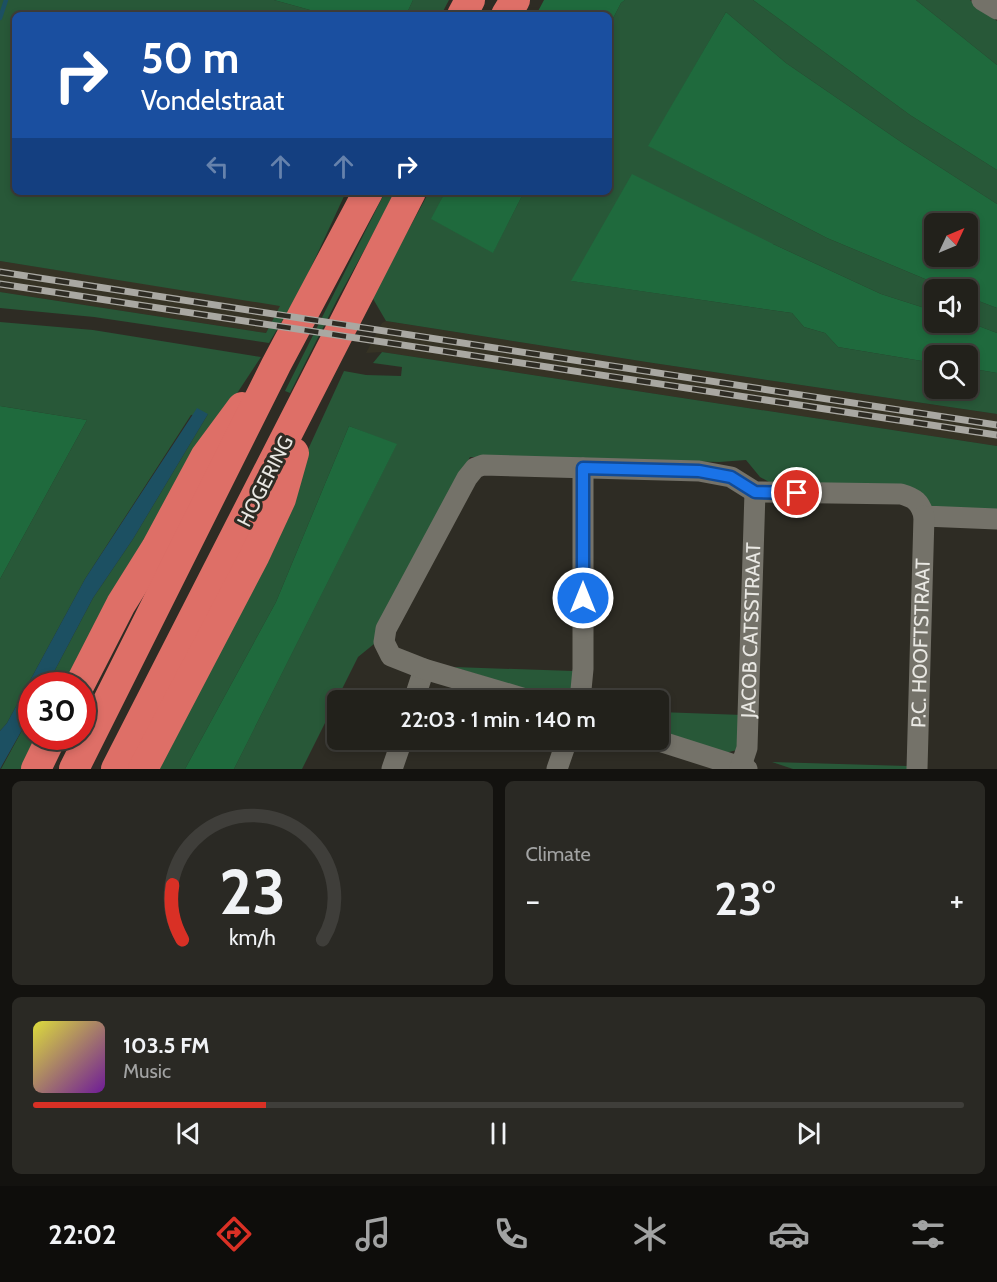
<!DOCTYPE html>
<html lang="en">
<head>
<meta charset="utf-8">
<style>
  :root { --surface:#22211b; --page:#2a2924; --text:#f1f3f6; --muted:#a2a3a3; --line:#3f3e3a; --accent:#d93025 }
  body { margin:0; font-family:Cabin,sans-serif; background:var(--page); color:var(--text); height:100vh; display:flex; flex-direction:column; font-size:22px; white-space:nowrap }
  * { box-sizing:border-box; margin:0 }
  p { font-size:20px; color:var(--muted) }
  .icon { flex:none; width:33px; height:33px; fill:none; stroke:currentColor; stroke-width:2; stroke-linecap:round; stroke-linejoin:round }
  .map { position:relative; height:769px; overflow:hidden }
  .details { display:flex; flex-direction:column; gap:12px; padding:12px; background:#13120f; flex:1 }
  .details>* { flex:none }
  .hud { position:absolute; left:12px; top:12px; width:600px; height:183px; border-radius:9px; box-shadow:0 3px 9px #0003,0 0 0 2px var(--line); background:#1a4fa0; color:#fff; overflow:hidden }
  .needle { width:39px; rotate:46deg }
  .buttons { position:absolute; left:924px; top:213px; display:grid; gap:12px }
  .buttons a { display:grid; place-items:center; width:54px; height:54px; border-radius:9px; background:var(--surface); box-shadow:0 3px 9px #0003,0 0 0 2px var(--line); font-size:30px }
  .speed { position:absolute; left:18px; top:672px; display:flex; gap:12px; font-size:30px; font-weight:700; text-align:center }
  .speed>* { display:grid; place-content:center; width:78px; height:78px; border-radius:50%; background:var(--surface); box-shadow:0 3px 9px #0003,0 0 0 2px var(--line); line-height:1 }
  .speed .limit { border:9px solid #d22; background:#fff; color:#111 }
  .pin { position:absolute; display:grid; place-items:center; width:51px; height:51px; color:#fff; margin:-26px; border:3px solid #fff; border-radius:50%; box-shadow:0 2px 6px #0007 }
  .me { position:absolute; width:66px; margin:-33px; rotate:0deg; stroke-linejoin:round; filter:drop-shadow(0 0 4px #0008) }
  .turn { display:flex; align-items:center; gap:21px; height:126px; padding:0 30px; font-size:27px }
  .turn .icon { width:78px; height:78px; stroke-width:2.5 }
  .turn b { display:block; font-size:42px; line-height:51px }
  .lanes { display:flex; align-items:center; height:57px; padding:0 30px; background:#0003; justify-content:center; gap:30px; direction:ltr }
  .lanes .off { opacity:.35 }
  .big { font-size:45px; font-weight:600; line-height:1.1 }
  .details .tile { flex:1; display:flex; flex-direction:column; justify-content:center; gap:9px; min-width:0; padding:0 21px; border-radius:9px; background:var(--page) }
  .details .dial { align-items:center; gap:0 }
  .dial svg { height:156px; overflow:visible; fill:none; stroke:var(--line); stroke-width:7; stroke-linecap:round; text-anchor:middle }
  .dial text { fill:var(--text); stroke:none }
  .song { display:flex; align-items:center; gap:18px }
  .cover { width:72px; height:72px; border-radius:9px; background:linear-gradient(135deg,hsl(60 70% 55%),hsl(280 70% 35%)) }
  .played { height:6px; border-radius:3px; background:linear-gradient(90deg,var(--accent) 25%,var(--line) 25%) }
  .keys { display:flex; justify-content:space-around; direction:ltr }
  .heat { display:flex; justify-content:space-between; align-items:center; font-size:33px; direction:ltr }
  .details .tiles { flex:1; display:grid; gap:12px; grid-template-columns:1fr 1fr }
  .tile:last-child { grid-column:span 2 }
  .trip { position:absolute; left:327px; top:690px; width:342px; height:60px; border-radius:9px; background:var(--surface); box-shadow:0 3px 9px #0003,0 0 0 2px var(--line); font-weight:600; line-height:60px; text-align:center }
  .tabs { display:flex; height:96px; justify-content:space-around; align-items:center; background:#0e0d0b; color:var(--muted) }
  .tabs .icon { width:42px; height:42px }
  .tabs .current { color:var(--accent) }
  .tabs b { font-size:27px; color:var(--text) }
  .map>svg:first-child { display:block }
  .built { fill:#363325 }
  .green { fill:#285838 }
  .forest { fill:#1f6a3d; fill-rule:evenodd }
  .water { fill:#1c5062 }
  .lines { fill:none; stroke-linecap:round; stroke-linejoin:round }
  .stream { stroke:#1c5062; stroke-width:4.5 }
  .minor { stroke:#747269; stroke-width:21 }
  .highway { stroke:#de6f67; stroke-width:30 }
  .rail-casing { stroke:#a9a8a2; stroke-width:7 }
  .rail { stroke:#2e2c24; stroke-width:4.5; stroke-dasharray:14; stroke-linecap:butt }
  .route-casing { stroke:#114b97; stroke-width:15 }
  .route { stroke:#1a73e8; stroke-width:10 }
  .labels { text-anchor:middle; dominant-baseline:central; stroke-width:6; stroke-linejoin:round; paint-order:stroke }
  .street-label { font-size:20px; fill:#e9e8e3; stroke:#2e2c24 }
</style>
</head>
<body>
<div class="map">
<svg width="997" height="769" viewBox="0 0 997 769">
  <rect width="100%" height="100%" fill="#2e2c24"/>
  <g class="built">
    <polygon points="0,261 281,305 266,333 0,292"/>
    <polygon points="386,321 653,363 997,414 997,446 382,352 366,353 382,323"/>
  </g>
  <g class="green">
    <polygon points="0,0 274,0 328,15 15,15 15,192 346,192 301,289 269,343 94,317 0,308 0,292 266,333 280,306 0,261"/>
    <polygon points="413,0 449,0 441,15 406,15"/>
    <polygon points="625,0 753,0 910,115 997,170 997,204 904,144 786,63 726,12 649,146 827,238 949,289 934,290 934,311 881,294 773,244 572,281 792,313 804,327 825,333 838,347 934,363 934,388 968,388 968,368 997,373 997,414 653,363 386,321 372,297 429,192 445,192 432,219 493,252 524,192 609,192 609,26 621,3"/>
    <polygon points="916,0 970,0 997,21 997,65"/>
    <polygon points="385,192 396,192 338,298 290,393 285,391"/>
    <polygon points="968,297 997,308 997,333 968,322"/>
    <polygon points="0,322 93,330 261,357 228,407 70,685 47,685 93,598 133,539 208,414 191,415 85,579 7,723 0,731 0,579 87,420 0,406"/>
    <polygon points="382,352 997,446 997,513 933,511 922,497 778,487 760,477 746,460 719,462 542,457 470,457 374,644 358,657 302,769 234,769 396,445 349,426 276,602 185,769 151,769 300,467 344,371 366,375 401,376 402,367 373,363"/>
    <polygon points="454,667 573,671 574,695 567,700 560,700"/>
    <polygon points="659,712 743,715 737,750 725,753 659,731"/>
    <polygon points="31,714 32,736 44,737 27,769 1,769"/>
    <polygon points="772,762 907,766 907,769 793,769"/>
  </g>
  <g class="forest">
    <polygon points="274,0 413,0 406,15 328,15"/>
    <polygon points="544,0 625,0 621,3 609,26 609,15 536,15"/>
    <polygon points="753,0 916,0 997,65 997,170 910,115"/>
    <path d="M726,12L786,63L904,144L997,204V308L968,297V290L949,289L827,238L648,146ZM934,224H968V256H934Z"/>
    <polygon points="632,174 773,244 881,294 934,311 934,322 968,322 997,333 997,373 968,368 968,356 934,356 934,363 838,347 825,333 804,327 792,313 571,281"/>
    <polygon points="445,192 524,192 493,253 431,219"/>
    <polygon points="0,406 87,420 0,579"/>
    <polygon points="349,426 397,444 234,769 185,769 276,602"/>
  </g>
  <polygon class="water" points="197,408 208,414 133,539 93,598 47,685 32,686 31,714 0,769 0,731 7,723 85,579"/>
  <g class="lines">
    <polyline class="stream" points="0,18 6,0"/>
    <g class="minor">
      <polyline points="982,0 997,9"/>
      <polyline points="414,700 424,669"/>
      <path d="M529,700L424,669L391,656L384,642L386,629L467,478L475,468L483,465L699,471L731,477L755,492L901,494C915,498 920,502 924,516L997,519"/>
      <polyline points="580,700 583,669 583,468"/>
      <polyline points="656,740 747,769"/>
      <polyline points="392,769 402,740"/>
      <polyline points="557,769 567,740"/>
      <path id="s1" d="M740,769L747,748L755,492"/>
      <path id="s2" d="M917,769L924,516"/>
    </g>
    <g class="highway">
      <polyline points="462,15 470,0"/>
      <polyline points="506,15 515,0"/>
      <polyline points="79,686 121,604 156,548 205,457 242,407"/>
      <polyline points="36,769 52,736"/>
      <polyline points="74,769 276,365 368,192"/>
      <polyline points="116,769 411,192"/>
      <polyline points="143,769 255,555 281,499 294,453"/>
    </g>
    <defs>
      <g id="rail">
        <polyline points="0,272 997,425"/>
        <polyline points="0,284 997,435"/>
      </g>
    </defs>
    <use href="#rail" class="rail-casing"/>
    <use href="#rail" class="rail"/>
  </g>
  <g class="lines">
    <defs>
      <polyline id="route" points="583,598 583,468 699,471 731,477 755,492 797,493"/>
    </defs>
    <use href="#route" class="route-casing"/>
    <use href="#route" class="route"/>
  </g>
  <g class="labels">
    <g class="street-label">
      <text transform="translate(265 481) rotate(-63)">HOGERING</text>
      <text stroke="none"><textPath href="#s1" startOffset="140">JACOB CATSSTRAAT</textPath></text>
      <text stroke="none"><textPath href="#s2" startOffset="126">P.C. HOOFTSTRAAT</textPath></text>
    </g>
  </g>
</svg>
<div class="buttons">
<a><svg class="needle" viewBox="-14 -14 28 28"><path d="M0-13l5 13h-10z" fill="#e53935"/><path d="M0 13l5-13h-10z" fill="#a2a3a3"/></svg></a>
<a><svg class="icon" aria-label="sound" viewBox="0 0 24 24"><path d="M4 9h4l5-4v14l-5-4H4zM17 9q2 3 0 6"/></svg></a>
<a><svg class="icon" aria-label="search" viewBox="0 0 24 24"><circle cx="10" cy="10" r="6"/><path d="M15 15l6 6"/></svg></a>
</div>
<div class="speed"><div class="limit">30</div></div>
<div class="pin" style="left:797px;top:493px;background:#d93025"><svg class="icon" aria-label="arrive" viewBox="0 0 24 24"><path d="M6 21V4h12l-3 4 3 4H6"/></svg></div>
<svg class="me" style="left:583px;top:598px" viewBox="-20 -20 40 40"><circle r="17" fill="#1a73e8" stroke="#fff" stroke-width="3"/><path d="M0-11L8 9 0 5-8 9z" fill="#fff"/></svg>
<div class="trip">22:03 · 1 min · 140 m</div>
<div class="hud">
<div class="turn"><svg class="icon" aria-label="right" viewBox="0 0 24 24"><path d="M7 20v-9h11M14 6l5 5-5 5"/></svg><div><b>50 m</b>Vondelstraat</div></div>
<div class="lanes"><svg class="icon off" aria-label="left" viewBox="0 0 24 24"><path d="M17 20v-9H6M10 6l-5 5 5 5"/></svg><svg class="icon off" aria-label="ahead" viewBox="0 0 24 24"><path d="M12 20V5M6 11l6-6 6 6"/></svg><svg class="icon off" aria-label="ahead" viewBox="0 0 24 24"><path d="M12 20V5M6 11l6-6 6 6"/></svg><svg class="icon" aria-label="right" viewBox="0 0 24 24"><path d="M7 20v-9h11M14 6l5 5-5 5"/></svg></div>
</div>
</div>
<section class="details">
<div class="tiles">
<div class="tile dial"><svg viewBox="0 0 100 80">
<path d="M14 69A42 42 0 1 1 86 69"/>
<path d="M14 69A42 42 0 0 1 9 41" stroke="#d93025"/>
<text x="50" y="56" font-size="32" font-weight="700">23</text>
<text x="50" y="72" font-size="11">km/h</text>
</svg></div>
<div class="tile"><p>Climate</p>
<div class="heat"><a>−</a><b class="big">23°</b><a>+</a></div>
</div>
<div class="tile">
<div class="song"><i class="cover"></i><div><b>103.5 FM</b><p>Music</p></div></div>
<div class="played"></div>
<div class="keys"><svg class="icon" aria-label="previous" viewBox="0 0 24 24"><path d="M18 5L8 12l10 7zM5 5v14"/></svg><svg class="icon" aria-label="pause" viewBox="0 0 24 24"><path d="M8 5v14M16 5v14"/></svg><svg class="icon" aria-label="next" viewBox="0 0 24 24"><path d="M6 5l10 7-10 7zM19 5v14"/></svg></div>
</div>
</div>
</section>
<nav class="tabs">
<b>22:02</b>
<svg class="icon current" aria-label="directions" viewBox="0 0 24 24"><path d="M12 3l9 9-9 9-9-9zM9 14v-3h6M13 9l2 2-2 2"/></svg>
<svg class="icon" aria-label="music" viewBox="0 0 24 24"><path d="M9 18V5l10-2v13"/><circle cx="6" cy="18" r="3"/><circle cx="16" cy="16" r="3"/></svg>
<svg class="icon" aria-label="phone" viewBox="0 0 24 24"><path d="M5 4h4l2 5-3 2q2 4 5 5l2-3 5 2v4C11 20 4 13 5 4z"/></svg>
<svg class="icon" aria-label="climate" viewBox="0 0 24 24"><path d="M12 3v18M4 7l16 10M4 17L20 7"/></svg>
<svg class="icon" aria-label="car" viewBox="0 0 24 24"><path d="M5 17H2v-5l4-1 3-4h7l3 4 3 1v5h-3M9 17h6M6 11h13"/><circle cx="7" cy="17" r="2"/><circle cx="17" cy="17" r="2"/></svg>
<svg class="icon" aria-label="filters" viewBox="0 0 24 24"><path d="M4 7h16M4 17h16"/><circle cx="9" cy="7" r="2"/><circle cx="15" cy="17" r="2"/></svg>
</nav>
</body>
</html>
